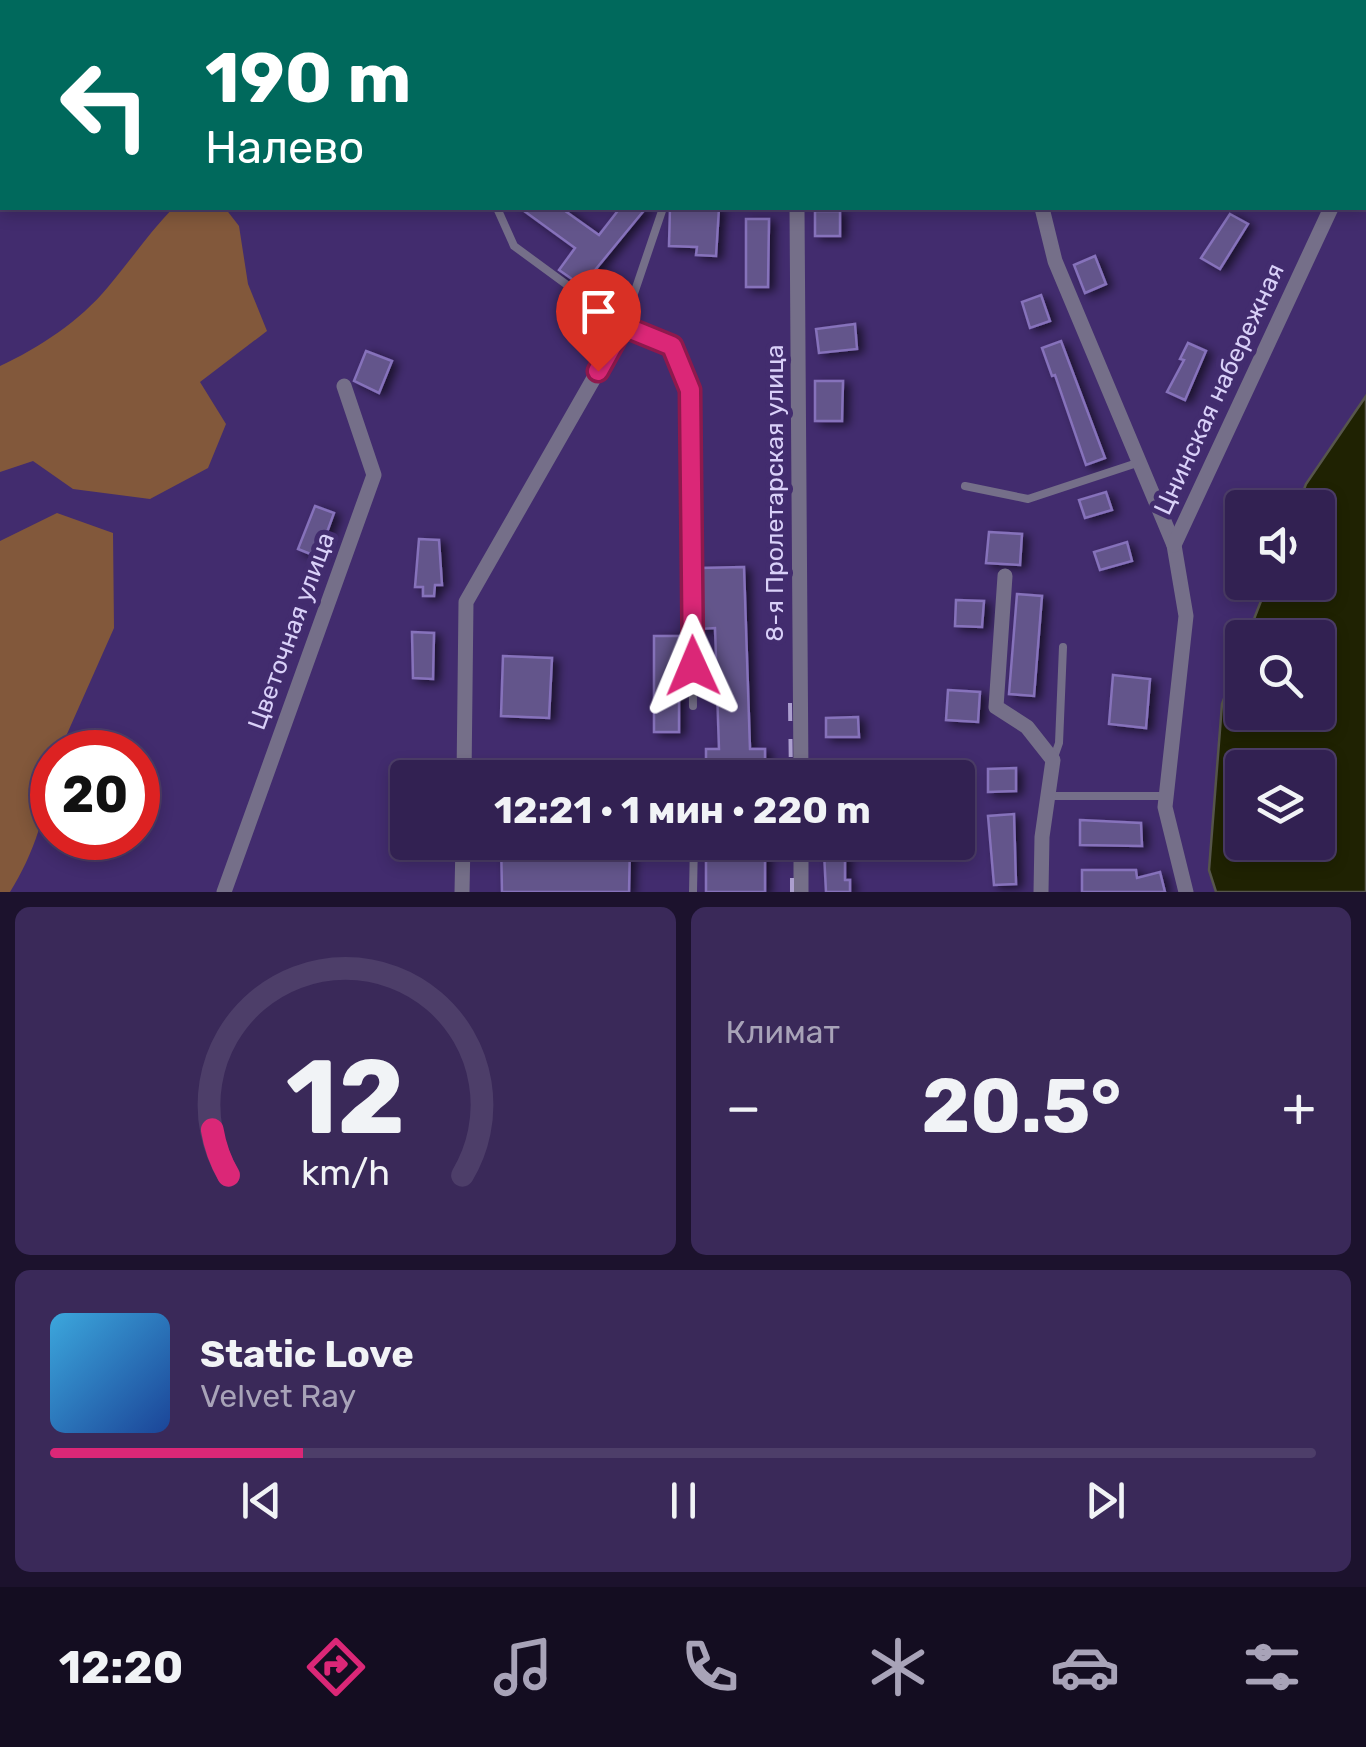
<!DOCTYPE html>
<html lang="ru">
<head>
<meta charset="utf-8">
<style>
  :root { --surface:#322152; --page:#3a2959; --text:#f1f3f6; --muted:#a8a3b8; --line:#4d3e69; --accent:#db2777 }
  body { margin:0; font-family:Rubik,sans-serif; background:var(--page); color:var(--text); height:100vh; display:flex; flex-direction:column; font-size:38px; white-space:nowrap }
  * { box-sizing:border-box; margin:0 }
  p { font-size:32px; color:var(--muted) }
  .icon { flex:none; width:55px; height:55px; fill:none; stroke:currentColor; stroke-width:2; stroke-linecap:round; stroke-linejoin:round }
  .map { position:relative; height:892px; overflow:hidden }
  .panel { display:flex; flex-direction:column; gap:15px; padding:15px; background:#1c122d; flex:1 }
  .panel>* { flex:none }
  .top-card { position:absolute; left:0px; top:0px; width:1368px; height:210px; box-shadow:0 5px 15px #0003,0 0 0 2px var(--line); background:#00695c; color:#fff; overflow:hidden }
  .controls { position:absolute; left:1225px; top:490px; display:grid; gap:20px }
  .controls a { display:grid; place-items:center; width:110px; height:110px; border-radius:10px; background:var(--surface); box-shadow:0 5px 15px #0003,0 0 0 2px var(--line); font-size:50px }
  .speed { position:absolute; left:30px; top:730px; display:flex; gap:20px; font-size:50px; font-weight:700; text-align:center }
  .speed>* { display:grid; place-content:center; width:130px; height:130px; border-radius:50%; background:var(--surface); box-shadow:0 5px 15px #0003,0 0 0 2px var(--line); line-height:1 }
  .speed .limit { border:15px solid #d22; background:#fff; color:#111 }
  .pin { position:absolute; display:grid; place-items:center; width:85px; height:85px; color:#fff; margin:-102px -42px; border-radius:50% 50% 50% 0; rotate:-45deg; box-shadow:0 0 10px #0007 }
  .pin .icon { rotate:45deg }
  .me { position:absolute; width:110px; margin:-55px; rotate:359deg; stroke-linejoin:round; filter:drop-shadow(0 0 8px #0008) }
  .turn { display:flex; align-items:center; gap:35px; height:210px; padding:0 40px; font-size:45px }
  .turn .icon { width:130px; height:130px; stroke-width:2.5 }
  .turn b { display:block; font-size:70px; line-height:85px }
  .big { font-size:75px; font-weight:700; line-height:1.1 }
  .panel .tile { flex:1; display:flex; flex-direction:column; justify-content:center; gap:15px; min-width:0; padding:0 35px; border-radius:15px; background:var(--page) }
  .panel .dial { align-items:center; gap:0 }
  .dial svg { height:260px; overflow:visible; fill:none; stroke:var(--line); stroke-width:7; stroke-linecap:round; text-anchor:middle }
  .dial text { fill:var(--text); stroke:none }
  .song { display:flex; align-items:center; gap:30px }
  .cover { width:120px; height:120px; border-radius:15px; background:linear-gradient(135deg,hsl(200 70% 55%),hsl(220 70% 35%)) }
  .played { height:10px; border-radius:5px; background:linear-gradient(90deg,var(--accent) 20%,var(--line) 20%) }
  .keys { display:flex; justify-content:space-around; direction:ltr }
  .heat { display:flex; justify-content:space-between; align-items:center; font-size:55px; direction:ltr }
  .panel .tiles { flex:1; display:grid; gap:15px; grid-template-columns:1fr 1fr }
  .tile:last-child { grid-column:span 2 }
  .trip { position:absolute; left:390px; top:760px; width:585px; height:100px; border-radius:10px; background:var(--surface); box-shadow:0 5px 15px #0003,0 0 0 2px var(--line); font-weight:700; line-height:100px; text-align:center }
  .menu { display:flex; height:160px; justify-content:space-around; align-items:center; background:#140d21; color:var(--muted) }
  .menu .icon { width:70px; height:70px }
  .menu .active { color:var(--accent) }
  .menu b { font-size:45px; color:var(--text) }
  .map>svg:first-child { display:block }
  .green { fill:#82583b }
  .water { fill:#1f2202; stroke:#57564c; stroke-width:2.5; fill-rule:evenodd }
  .building { fill:#63548b; stroke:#8672bb; stroke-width:2.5; filter:url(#shadow) }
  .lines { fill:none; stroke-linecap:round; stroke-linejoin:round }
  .lane { stroke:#756f89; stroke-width:8 }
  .street { stroke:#756f89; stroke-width:15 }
  .rail { stroke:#ac9fcf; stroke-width:4; stroke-dasharray:18 18; stroke-linecap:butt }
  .route-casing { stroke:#8e194d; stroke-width:25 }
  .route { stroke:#db2777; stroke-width:18 }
  .labels { text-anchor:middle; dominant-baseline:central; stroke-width:10; stroke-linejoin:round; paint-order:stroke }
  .street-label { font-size:25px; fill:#d9d0f8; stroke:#422c6e }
</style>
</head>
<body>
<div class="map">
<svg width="1366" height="892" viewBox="0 0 1366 892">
  <defs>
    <filter id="shadow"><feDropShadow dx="5.5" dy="3" stdDeviation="5" flood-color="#0009"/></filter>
  </defs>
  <rect width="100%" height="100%" fill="#422c6e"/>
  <g class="green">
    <path d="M173,208H225L239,226L248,284L267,331L200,382L226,424L208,468L150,499L73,489L33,461L0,472V366C39,348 80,321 108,287C130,261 149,233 173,208Z"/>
    <path d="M57,513L113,533L114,628L59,752H52C52,799 35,853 10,892H0V541Z"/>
  </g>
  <path class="water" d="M1366,396V892H1216L1209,870L1222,704L1242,649V712H1318V638L1247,637L1268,583L1318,582V508L1297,507L1306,484ZM1242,768H1318V842H1242Z"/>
  <g class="building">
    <polygon points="520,208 561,208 599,235 620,208 646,208 582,286 559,270 575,248"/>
    <polygon points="670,208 719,208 716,256 696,255 697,247 669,246"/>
    <rect x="815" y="211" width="25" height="25"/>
    <polygon points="1230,214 1248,224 1220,269 1201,258"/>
    <polygon points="746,219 769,219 768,287 746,287"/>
    <polygon points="1095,256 1106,284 1085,293 1074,265"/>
    <polygon points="1041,295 1050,321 1030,328 1022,302"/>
    <polygon points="855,324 857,349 819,353 816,329"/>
    <polygon points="1061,341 1105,458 1086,465 1055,375 1052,376 1042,348"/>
    <polygon points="1188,343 1206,351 1185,400 1167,392 1184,360 1180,359"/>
    <polygon points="366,351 392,361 379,393 354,381"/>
    <polygon points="815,381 843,381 842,421 815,421"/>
    <polygon points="1106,492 1112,510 1085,518 1079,500"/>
    <polygon points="315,506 334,513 318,557 298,549"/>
    <polygon points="989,532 1022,534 1020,565 986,563"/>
    <polygon points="419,539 439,540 442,585 435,585 434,596 423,596 423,587 415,587"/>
    <polygon points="1127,542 1132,561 1100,570 1094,552"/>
    <polygon points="744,567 750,749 765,749 765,778 706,778 706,749 719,749 715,628 700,629 699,568"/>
    <polygon points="1017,594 1042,596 1034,696 1009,694"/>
    <polygon points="956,600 984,601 982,627 955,626"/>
    <polygon points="412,632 434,633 433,679 413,678"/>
    <rect x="654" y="636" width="25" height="96"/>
    <polygon points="503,656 552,658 549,718 501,716"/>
    <polygon points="1113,675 1150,679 1146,728 1109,724"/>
    <polygon points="948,690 980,692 978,722 946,720"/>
    <polygon points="858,717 859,737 826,737 826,718"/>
    <polygon points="1016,768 1016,791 988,792 988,769"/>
    <polygon points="1014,814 1016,884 994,885 988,816"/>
    <polygon points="1080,820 1141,823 1142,846 1080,845"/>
    <polygon points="501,842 630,845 629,892 502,892"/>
    <rect x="706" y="842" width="59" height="50"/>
    <polygon points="824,852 845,852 845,880 850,880 850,892 826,892"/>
    <polygon points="1082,870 1136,870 1137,878 1160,872 1165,892 1082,892"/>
  </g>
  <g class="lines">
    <g class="lane">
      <polyline points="299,0 300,2"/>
      <polyline points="700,0 700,2"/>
      <polyline points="1046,0 1047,2"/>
      <polyline points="558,2 560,0"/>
      <polyline points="497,208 514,246 623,326 663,208"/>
      <polyline points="598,371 623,326 672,346 690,390 693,706"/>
      <polyline points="965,486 1028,499 1140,462"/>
      <polyline points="1053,760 1059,743 1063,647"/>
      <polyline points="1049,796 1167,796"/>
      <polyline points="693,892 694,842"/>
    </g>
    <g class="street">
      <polyline points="796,0 796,2"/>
      <polyline points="970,0 971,2"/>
      <polyline points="1125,2 1127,0"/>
      <polyline points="1365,135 1366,132"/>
      <polyline points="797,208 801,778"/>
      <polyline points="1042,208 1055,261 1174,545 1186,616 1165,807 1186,892"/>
      <polyline points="1174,545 1331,208"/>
      <polyline points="1005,576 996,707 1027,727 1053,760 1042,837 1041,892"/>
      <polyline points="464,778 466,602 598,371"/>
      <polyline points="801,842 801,892"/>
      <polyline points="224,892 374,475 344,386"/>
      <polyline points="462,892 463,842"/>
    </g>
    <g class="rail">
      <polyline points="790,703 791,778"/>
      <polyline points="792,842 792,892"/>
    </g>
  </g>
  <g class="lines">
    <defs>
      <polyline id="route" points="598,371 623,326 672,346 690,390 693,666"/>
    </defs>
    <use href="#route" class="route-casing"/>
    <use href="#route" class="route"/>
  </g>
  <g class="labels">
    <g class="street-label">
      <text transform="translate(1219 389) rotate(-65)">Цнинская набережная</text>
      <text transform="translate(774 493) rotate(-90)">8-я Пролетарская улица</text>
      <text transform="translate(291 631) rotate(-70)">Цветочная улица</text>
    </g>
  </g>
</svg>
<div class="controls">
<a><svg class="icon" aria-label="sound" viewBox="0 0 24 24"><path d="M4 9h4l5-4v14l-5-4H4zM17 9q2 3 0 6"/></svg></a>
<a><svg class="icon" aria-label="search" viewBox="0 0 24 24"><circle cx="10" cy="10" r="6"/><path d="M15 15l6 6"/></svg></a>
<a><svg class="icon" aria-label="layers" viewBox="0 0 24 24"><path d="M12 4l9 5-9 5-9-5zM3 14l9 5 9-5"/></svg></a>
</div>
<div class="speed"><div class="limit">20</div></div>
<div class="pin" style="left:598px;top:371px;background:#d93025"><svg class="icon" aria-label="arrive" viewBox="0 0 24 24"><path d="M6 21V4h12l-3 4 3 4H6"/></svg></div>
<svg class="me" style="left:693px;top:666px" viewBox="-20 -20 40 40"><path d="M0-17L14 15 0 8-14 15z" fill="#db2777" stroke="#fff" stroke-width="4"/></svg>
<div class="trip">12:21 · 1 мин · 220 m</div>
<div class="top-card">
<div class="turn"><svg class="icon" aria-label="left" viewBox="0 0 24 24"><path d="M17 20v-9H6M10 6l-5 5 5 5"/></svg><div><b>190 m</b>Налево</div></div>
</div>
</div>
<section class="panel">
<div class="tiles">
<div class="tile dial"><svg viewBox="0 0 100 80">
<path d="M14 69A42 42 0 1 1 86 69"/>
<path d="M14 69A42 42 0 0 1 9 55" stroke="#db2777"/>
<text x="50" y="56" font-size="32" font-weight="700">12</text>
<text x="50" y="72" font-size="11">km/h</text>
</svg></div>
<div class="tile"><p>Климат</p>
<div class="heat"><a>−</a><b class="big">20.5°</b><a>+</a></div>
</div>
<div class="tile">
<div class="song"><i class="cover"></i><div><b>Static Love</b><p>Velvet Ray</p></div></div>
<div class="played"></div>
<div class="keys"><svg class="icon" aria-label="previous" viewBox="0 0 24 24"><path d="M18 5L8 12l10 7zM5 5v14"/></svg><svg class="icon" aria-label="pause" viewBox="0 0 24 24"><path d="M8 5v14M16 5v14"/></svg><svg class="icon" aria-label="next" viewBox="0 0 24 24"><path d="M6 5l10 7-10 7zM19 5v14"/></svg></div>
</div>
</div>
</section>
<nav class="menu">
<b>12:20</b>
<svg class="icon active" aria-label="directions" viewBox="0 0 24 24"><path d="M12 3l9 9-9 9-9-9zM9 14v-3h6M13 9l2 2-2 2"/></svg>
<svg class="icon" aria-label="music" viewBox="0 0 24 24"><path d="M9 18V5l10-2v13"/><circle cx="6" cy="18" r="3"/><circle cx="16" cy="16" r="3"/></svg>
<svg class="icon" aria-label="phone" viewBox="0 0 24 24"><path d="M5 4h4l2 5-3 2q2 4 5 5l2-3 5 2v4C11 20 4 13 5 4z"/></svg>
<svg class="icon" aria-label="climate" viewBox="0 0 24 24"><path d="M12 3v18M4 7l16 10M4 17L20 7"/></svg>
<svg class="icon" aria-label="car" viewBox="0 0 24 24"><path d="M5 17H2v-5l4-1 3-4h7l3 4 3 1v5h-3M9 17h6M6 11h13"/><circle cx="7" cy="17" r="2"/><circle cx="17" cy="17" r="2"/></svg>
<svg class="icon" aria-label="filters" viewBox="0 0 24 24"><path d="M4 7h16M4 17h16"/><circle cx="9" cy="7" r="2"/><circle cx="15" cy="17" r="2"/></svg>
</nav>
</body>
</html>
